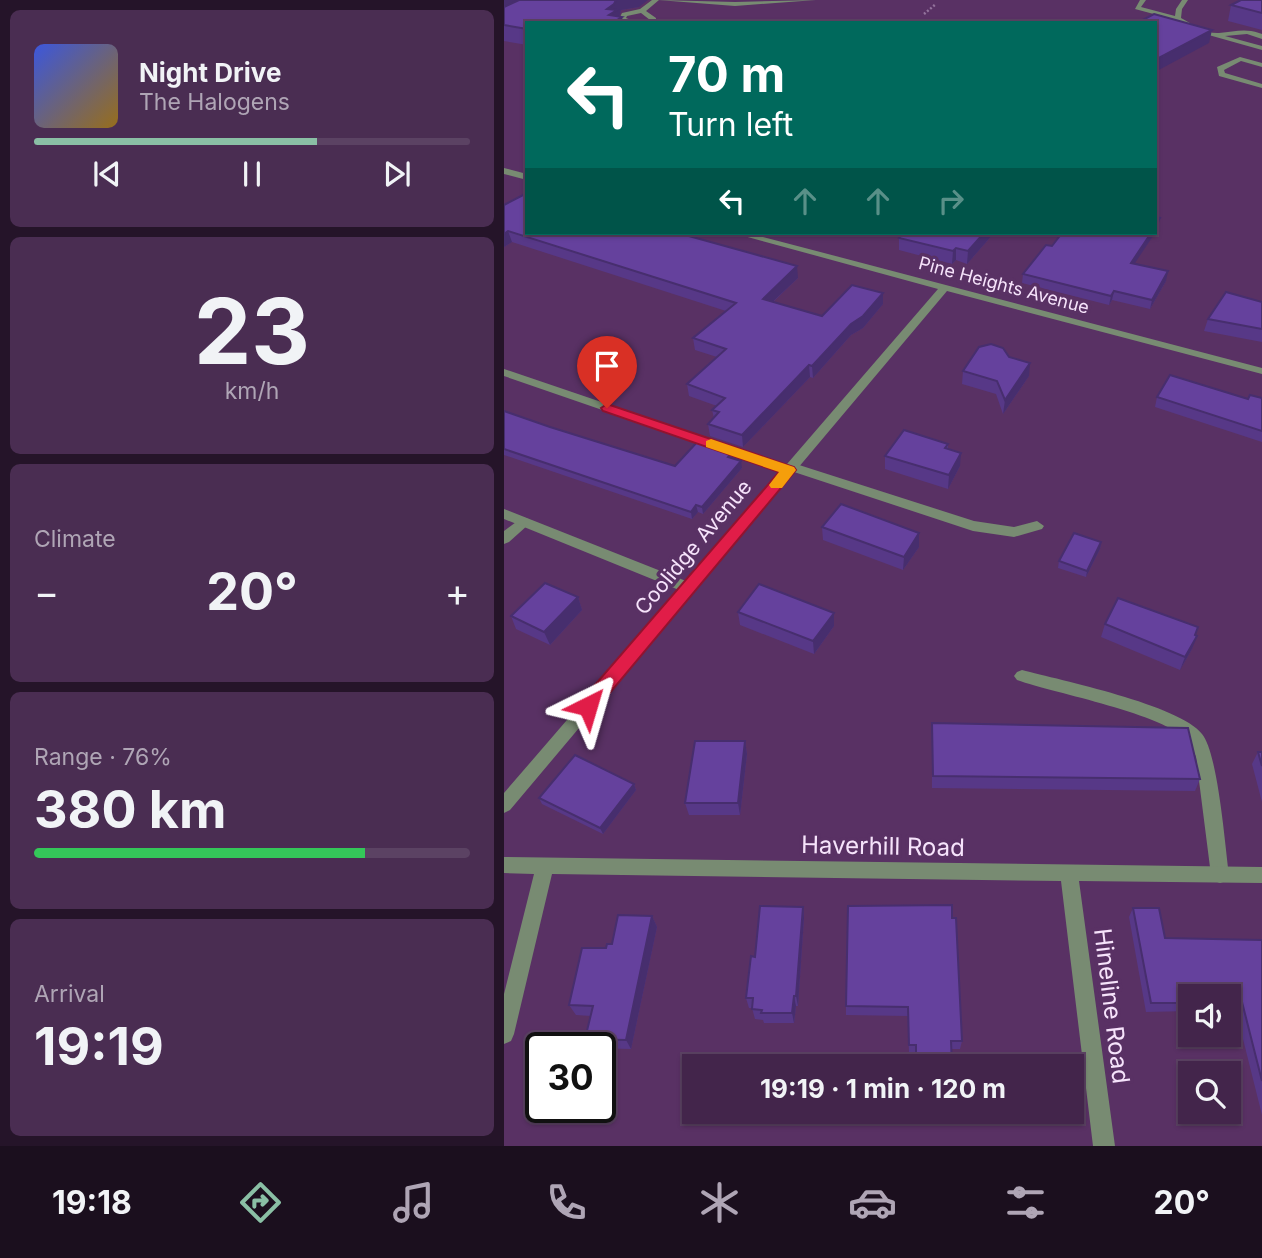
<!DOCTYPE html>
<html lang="en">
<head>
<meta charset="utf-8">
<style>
  :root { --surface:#43254b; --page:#4a2d52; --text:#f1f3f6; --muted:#afa5b5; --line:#5b4263; --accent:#8abfa5 }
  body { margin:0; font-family:Inter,sans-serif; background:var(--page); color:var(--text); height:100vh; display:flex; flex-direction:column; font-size:26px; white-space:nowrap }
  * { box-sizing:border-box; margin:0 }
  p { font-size:23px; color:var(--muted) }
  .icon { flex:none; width:38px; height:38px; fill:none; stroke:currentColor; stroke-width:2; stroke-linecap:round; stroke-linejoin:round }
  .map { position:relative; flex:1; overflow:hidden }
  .panel { display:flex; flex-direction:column; gap:10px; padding:10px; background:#251429; width:504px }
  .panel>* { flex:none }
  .top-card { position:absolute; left:21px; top:21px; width:632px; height:214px; border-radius:0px; box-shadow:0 2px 5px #0004,0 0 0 2px var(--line); background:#00695c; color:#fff; overflow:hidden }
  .tools { position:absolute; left:674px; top:984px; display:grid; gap:14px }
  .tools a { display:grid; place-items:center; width:63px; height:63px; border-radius:0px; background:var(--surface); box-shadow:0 2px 5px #0004,0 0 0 2px var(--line); font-size:35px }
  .speed { position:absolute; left:21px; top:1032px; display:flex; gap:14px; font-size:35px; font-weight:700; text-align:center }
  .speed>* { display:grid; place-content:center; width:91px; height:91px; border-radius:50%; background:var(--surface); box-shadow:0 2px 5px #0004,0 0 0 2px var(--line); line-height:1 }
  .speed .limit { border:4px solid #111; border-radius:10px; background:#fff; color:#111 }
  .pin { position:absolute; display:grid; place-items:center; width:60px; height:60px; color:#fff; margin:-72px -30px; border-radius:50% 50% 50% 0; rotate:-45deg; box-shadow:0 0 7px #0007 }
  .pin .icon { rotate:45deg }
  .me { position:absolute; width:77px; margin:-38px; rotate:40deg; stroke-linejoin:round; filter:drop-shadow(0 0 5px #0008) }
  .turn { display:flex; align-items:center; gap:24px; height:147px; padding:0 28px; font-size:32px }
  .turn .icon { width:91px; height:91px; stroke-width:2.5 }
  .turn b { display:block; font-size:49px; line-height:60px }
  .lanes { display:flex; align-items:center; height:66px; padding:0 28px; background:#0003; justify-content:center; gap:35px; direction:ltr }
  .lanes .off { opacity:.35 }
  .big { font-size:52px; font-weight:700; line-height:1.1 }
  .panel .card { flex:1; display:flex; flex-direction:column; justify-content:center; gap:10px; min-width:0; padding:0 24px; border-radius:10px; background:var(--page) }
  .panel .dial { align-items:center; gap:0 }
  .dial b { font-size:91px; line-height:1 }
  .song { display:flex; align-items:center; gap:21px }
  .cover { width:84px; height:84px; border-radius:10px; background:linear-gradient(135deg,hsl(230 70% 55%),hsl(40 70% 35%)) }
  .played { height:7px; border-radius:4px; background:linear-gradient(90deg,var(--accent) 65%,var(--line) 65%) }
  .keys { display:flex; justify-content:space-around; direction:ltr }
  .heat { display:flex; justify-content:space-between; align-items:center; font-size:38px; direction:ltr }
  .charge { height:10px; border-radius:5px; background:linear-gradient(90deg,#34c759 76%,var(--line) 0) }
  .trip { position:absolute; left:178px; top:1054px; width:402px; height:70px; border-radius:0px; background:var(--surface); box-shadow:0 2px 5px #0004,0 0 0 2px var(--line); font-weight:700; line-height:70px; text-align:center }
  .tabs { display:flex; height:112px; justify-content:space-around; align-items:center; background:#1b0f1e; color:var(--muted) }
  .tabs .icon { width:49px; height:49px }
  .tabs .on { color:var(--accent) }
  .tabs b { font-size:32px; color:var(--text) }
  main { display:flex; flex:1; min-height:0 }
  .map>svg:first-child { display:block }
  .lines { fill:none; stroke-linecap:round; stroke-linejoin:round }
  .path { stroke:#93739c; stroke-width:2.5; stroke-dasharray:2 2; stroke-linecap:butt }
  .lane { fill:#788b72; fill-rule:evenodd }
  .street { fill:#788b72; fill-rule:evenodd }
  .wall { fill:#573887 }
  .shaded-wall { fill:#472e6e }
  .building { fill:#65419d; stroke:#472e6e; stroke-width:2 }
  .route { fill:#e11d48; stroke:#92132f; stroke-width:2 }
  .slow { fill:#f59e0b }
  .labels { text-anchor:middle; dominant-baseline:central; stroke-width:7; stroke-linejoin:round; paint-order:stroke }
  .far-street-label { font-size:18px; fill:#f6e3fb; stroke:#593164 }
  .street-label { font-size:21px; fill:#f6e3fb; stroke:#593164 }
  .near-street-label { font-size:24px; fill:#f6e3fb; stroke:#593164 }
</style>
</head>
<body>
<main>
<section class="panel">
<div class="card">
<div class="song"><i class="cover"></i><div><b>Night Drive</b><p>The Halogens</p></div></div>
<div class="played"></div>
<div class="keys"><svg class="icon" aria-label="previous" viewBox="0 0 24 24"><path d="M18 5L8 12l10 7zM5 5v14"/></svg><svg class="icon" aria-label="pause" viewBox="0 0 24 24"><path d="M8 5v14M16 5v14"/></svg><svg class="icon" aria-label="next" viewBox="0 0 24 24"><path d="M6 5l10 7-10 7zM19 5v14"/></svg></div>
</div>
<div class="card dial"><b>23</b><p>km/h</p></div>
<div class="card"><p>Climate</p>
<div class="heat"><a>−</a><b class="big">20°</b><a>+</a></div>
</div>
<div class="card"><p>Range · 76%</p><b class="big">380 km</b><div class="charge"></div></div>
<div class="card"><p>Arrival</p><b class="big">19:19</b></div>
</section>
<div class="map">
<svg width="758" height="1146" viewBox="0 0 758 1146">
  <rect width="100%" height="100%" fill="#593164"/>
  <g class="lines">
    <polyline class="path" points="420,14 432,4"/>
    <g class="lane">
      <polygon points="148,0 155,0 142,11 152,18 152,23 146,23 146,20 137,13 123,16 122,18 135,23 124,23 115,19 118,13 136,9"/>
      <path d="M636,0H642L637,7L671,16L672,9L678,0H684L678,9L677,18C688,24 702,34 715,33C730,32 740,28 755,33L758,34V39L743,34L721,36L758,46V50L694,32L672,20L631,9Z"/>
      <polygon points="736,57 758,63 758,67 737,61 720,70 721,73 758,84 758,88 715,76 713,67"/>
      <polygon points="0,369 283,465 292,464 470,521 510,527 533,521 540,526 538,529 510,537 469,531 290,472 281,473 0,376"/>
      <polygon points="19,517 24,519 26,522 24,525 5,542 0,544 0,531"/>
      <path d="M518,670C556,680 676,705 698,734C714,753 721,846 725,875L722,881L716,883L710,881L707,875L692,757C690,753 688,746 685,742C660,713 552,694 513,680L510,676L513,672Z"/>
    </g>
    <g class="street">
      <polygon points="154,0 231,2 312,0 231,6"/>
      <polygon points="0,168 23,174 23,180 0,174"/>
      <polygon points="229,233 244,233 758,368 758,374 443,291 6,810 0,813 0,793 175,590 0,519 0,509 182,581 434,289"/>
      <polygon points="0,857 758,867 758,883 575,881 611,1146 589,1146 557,881 48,874 10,1034 7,1041 0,1044 0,994 30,874 0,873"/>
    </g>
  </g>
  <g class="wall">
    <polygon points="0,0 135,7 117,10 115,17 118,17 119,23 23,23 23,45 0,41"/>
    <polygon points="758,0 758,30 724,21 727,5"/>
    <polygon points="0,205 23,233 294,278 269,302 318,316 379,304 359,328 347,335 309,378 306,377 239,447 206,436 204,424 210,418 208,410 213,406 185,396 183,384 213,357 191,350 189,338 222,311 8,242 0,247"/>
    <polygon points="490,233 463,264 452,260 448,264 395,250 395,238"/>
    <polygon points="558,233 651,233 630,263 662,281 646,309 608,300 605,305 518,283 519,274 548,246"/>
    <polygon points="758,302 758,342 700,331 704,319"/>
    <polygon points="505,357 525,376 499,414 492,394 458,384 459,371"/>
    <polygon points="653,397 758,398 758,442 651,407"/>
    <polygon points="0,411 46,427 171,466 230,458 238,468 199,514 194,512 188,519 0,455"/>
    <polygon points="444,444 444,449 456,466 444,489 381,469 381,456"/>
    <polygon points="318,527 415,547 399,570 319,540"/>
    <polygon points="597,542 596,549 582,577 554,568 555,561"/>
    <polygon points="74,597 78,610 46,645 12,629 7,616"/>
    <polygon points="234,612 330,613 330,626 310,654 236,625"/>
    <polygon points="601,624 691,635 688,649 676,670 597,637"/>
    <polygon points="428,723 696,779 691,791 428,788"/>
    <polygon points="241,741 243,754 236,815 185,815 181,803"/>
    <polygon points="754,752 758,752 758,802 748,764"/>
    <polygon points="130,784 132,790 99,834 38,804 35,798"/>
    <polygon points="299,907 300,918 294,1006 292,1006 290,1023 260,1023 259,1020 251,1019 248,1008 245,1008 242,998 251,957"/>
    <polygon points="629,908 661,938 758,940 758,1115 732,1011 724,1011 724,996 686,996 686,1011 642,1012 625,917"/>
    <polygon points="148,916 153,927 127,1049 87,1048 81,1039 87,1016 72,1015 65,1005 102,948"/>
    <polygon points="448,918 458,1041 456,1049 447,1049 448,1066 411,1066 412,1054 405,1053 404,1016 342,1015 342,1006"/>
    <polygon points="411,1111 449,1111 448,1126 411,1124"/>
  </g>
  <g class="shaded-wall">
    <polygon points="0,0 33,0 0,16"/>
    <polygon points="112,0 144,0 135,7 117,10 115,18 118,17 119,23 105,23 103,9"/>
    <polygon points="708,30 705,43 651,72 651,60"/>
    <polygon points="656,218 654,227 651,232 651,226"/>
    <polygon points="4,231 8,242 0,247 0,234"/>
    <polygon points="480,233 490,233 463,264 464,251"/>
    <polygon points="647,233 651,233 625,272 627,263"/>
    <polygon points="452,248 452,260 448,264 449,251"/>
    <polygon points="293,266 294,278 260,310 259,299"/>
    <polygon points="664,271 662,281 646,309 648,300"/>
    <polygon points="610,291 608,300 605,305 607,296"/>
    <polygon points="379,293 379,304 359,328 347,335 309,378 308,366 347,324"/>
    <polygon points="526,363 525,376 499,414 501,400"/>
    <polygon points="305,365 306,377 239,447 238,435"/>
    <polygon points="457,453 456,466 444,489 445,475"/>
    <polygon points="237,461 238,468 199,514 198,507"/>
    <polygon points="192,505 194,512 188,519 187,512"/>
    <polygon points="415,533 415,547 399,570 400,557"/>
    <polygon points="597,542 596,549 582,577 583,571"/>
    <polygon points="74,597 78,610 46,645 40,632"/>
    <polygon points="330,613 330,626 310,654 309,641"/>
    <polygon points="693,636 688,649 676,670 681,657"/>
    <polygon points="241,741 243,754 236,815 234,803"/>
    <polygon points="130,784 132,790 99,834 96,828"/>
    <polygon points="299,907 300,918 294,1006 292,996"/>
    <polygon points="148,916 153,927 127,1049 122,1040"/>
    <polygon points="290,996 292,1006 290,1023 288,1013"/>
  </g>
  <g class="building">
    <polygon points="15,0 112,0 110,4 103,9 113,10 105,15 118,17 108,23 23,23 23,29 0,25 0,7"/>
    <polygon points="737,0 758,0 758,13 727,5"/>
    <polygon points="650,14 708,30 651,60 651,23 633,23"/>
    <polygon points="23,126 23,144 20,144 21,127"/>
    <polygon points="23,193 23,233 138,233 167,236 172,233 174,233 293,266 259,299 318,316 348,285 379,293 359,316 347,324 308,366 305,365 238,435 204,424 215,412 208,410 221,398 183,384 222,349 189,338 232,303 4,231 0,234 0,205"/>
    <polygon points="651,217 656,218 651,226"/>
    <polygon points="399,233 480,233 464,251 452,248 449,251 395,238"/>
    <polygon points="558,233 647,233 627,263 664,271 648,300 610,291 607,296 519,274 542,245 548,246"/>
    <polygon points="722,292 758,302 758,329 704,319"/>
    <polygon points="487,344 499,348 505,357 526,363 501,400 493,381 459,371 475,347"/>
    <polygon points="666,375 744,399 746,395 758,398 758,431 653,397"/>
    <polygon points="0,411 46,427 171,466 195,440 229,451 224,457 237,461 198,507 192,505 187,512 0,449"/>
    <polygon points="400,430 444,444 441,448 457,453 445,475 381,456"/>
    <polygon points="337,504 415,533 400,557 318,527"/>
    <polygon points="570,533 597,542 583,571 555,561"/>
    <polygon points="41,583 74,597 40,632 7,616"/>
    <polygon points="255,584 330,613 309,641 234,612"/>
    <polygon points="614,598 694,627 691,635 693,636 681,657 601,624"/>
    <polygon points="428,723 684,728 696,779 429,776"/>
    <polygon points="191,741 241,741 234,803 181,803"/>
    <polygon points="754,752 758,752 758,766"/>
    <polygon points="71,755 130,784 96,828 35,798"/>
    <polygon points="448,905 448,918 452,918 458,1041 447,1041 448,1066 412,1066 412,1045 405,1045 404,1007 342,1006 344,906"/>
    <polygon points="256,906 299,907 292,996 290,996 288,1013 257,1013 258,1010 248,1009 249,998 242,998 247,956 251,957"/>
    <polygon points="629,908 655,908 661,938 758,940 758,1081 738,1002 724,1003 724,996 686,996 686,1003 647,1003"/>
    <polygon points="114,915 148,916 122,1040 81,1039 89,1006 65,1005 78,948 102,948 103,944 108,944"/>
    <polygon points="412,1111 449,1111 449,1118 412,1117"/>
  </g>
  <polygon class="route" points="103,404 290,467 292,470 90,712 84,714 77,712 75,706 77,701 275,472 99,411 97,408"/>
  <polygon class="slow" points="207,439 290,467 292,470 278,488 267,488 265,485 275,472 202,447 202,441"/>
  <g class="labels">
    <g class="far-street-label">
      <text transform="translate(500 285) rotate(15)">Pine Heights Avenue</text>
    </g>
    <g class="street-label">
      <text transform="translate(189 547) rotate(-50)">Coolidge Avenue</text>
    </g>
    <g class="near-street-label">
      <text transform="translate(379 846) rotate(1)">Haverhill Road</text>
      <text transform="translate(608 1006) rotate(83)">Hineline Road</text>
    </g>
  </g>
</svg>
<div class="tools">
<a><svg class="icon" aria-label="sound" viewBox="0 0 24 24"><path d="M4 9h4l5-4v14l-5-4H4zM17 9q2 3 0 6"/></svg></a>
<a><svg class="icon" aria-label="search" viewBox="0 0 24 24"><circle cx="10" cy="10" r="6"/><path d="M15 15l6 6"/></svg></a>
</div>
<div class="speed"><div class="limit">30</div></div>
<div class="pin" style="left:103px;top:408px;background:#d93025"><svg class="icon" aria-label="arrive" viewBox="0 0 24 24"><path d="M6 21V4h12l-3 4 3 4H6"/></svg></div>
<svg class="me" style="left:84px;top:706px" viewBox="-20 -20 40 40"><path d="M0-17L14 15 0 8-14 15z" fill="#e11d48" stroke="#fff" stroke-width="4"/></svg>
<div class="trip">19:19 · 1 min · 120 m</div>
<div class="top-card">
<div class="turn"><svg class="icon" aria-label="left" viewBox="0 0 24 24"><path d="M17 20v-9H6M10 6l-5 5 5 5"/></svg><div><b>70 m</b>Turn left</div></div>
<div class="lanes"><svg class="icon" aria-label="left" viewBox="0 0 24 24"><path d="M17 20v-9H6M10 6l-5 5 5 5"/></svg><svg class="icon off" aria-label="ahead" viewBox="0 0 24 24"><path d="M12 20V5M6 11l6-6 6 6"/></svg><svg class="icon off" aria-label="ahead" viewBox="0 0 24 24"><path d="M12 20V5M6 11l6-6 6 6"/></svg><svg class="icon off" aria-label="right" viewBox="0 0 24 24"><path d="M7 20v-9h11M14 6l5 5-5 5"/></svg></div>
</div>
</div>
</main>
<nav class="tabs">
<b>19:18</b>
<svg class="icon on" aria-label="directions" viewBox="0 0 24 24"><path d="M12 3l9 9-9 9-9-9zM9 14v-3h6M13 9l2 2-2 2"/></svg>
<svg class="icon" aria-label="music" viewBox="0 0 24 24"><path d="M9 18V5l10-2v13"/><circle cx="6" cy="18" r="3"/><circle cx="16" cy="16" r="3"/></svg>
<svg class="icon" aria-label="phone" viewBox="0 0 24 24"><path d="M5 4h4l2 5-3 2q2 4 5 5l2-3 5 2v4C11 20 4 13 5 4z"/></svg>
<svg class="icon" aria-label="climate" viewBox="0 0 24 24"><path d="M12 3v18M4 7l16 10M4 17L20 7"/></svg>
<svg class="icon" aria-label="car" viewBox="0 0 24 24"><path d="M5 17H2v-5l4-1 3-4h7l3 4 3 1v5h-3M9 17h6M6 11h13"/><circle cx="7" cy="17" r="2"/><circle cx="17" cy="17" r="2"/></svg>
<svg class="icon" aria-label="filters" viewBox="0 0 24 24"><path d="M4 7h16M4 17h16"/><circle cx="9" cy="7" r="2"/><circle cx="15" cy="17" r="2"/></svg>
<b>20°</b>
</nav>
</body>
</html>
